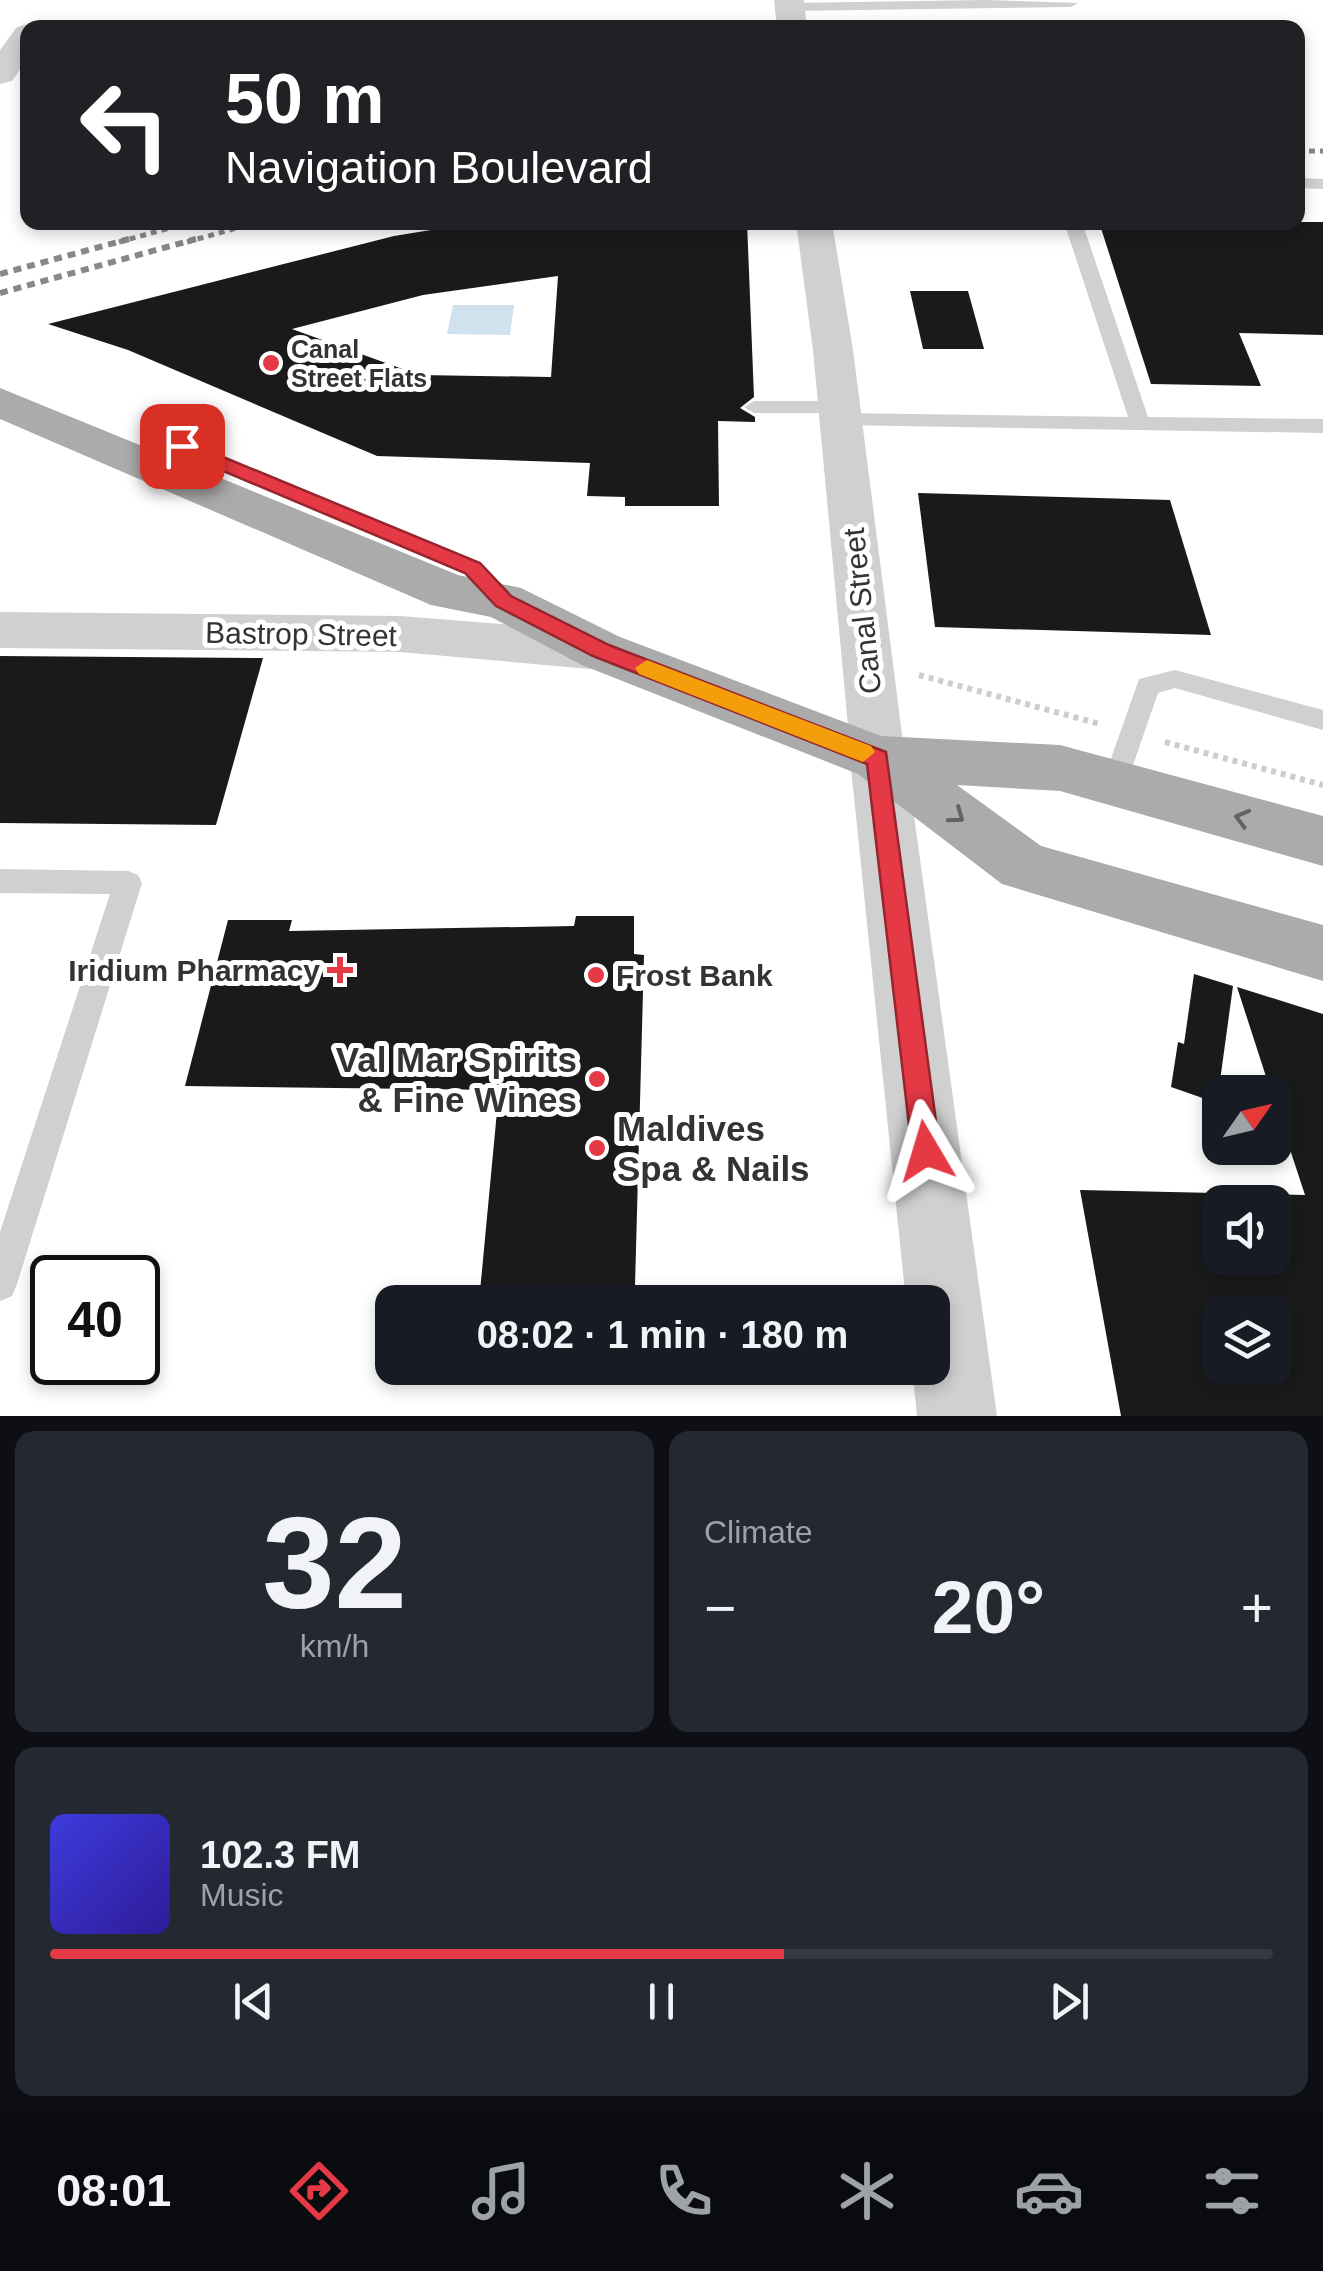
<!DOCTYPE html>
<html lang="en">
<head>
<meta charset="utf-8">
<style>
  :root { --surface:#171b24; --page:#242831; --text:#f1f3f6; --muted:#9ea1a6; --line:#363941; --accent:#e63946 }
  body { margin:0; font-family:Arial,sans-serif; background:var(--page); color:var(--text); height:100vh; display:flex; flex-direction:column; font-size:38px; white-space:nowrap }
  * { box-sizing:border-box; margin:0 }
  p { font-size:32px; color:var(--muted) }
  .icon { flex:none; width:55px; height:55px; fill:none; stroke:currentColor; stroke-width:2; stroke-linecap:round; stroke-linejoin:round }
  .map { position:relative; height:1416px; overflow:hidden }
  .side { display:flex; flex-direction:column; gap:15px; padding:15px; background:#0d0f14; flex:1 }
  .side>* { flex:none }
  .banner { position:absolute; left:20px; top:20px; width:1285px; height:210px; border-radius:20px; box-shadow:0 5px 15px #0003; background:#202124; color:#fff; overflow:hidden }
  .needle { width:65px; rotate:56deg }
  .controls { position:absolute; left:1202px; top:1075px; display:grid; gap:20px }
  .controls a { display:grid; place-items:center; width:90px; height:90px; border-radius:20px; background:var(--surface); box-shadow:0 5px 15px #0003; font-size:50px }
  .speed { position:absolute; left:30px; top:1255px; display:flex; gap:20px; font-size:50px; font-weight:700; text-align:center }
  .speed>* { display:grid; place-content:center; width:130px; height:130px; border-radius:50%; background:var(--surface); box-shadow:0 5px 15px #0003; line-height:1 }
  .speed .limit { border:5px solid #111; border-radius:15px; background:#fff; color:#111 }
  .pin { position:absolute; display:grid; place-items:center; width:85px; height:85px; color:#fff; margin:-42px; border-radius:20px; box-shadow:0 5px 15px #0006 }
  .me { position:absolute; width:110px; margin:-55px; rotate:353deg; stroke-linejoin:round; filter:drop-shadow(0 0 8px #0008) }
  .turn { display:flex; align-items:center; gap:35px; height:210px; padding:0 40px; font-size:45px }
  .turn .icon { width:130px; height:130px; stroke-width:2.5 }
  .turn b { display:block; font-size:70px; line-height:85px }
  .big { font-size:75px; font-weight:700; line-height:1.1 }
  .side .tile { flex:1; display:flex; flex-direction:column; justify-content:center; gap:15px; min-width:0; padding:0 35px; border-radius:20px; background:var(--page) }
  .side .dial { align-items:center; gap:0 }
  .dial b { font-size:130px; line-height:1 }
  .song { display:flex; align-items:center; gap:30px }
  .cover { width:120px; height:120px; border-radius:15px; background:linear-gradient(135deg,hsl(240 70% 55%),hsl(250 70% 35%)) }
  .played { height:10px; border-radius:5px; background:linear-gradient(90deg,var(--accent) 60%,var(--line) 60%) }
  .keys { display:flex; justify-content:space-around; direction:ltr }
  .heat { display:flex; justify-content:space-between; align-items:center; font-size:55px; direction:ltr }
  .side .tiles { flex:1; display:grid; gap:15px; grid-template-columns:1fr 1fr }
  .tile:last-child { grid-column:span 2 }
  .trip { position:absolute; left:375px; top:1285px; width:575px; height:100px; border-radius:20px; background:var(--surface); box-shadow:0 5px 15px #0003; font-weight:700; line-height:100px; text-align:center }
  .tabs { display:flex; height:160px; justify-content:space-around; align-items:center; background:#090b0e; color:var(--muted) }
  .tabs .icon { width:70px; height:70px }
  .tabs .selected { color:var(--accent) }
  .tabs b { font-size:45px; color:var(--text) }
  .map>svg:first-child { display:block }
  .water { fill:#cfe2ee }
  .building { fill:#1a1a1a; fill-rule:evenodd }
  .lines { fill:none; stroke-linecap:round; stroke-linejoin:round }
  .path { stroke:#cdcdcd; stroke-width:6; stroke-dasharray:5 5; stroke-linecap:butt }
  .service { fill:#d0d0d0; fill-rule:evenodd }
  .minor { fill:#d0d0d0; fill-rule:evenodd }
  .tertiary { fill:#d0d0d0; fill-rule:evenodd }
  .primary { fill:#ababab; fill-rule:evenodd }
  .rail-far1 { stroke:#888; stroke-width:5; stroke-dasharray:6 5; stroke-linecap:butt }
  .rail { stroke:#888; stroke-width:6; stroke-dasharray:8 6; stroke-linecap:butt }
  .oneway { stroke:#636363 }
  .route { fill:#e63946; stroke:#96252e; stroke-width:2.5 }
  .slow { fill:#f59e0b }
  .poi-dot { fill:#e63946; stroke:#fff; stroke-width:4 }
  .labels { text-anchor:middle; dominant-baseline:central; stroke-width:10; stroke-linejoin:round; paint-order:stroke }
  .far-poi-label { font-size:25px; font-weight:bold; fill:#333; stroke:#fff; text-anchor:start }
  .street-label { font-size:30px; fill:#333; stroke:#fff }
  .poi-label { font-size:30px; font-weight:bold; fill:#333; stroke:#fff; text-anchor:end }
  .near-poi-label { font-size:35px; font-weight:bold; fill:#333; stroke:#fff; text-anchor:end }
</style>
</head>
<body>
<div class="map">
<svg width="1323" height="1416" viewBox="0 0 1323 1416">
  <rect width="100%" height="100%" fill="#fff"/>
  <polygon class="water" points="453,305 514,305 510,335 447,334"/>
  <g class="building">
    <path d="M480,222H747L754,397L740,408L755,417V422L718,421L719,506H625V497L587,496L590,463L377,456L128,350L48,324L394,236ZM558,276L551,377L419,375L292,329L423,295Z"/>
    <polygon points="1099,222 1323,222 1323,335 1239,333 1261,386 1151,384"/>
    <polygon points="910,291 968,291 984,349 923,349"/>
    <polygon points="918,493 1170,500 1211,635 935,627"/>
    <polygon points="0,656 263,658 216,825 0,823"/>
    <polygon points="576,916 634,916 634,954 644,955 635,1286 647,1286 646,1302 479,1302 499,1090 185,1086 228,920 292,920 289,931 574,926"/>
    <polygon points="1194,974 1233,986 1217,1103 1171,1087 1178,1042 1184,1044"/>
    <path d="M1237,987L1323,1014V1416H1121L1080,1190L1305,1195L1275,1104V1092H1271ZM1220,1202H1275V1258H1220ZM1220,1312H1275V1368H1220Z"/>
    <polygon points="473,1368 644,1368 641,1376 473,1373"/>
  </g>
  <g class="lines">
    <g class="path">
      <polyline points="919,675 1100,724"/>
      <polyline points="1165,742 1323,785"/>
    </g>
    <g class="service">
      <polygon points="985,0 1078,3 1071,7 790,11 783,7 790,3"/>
      <polygon points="1298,178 1323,179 1323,189 1298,188"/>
      <polygon points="1064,222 1082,222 1148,417 1323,419 1323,433 840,425 830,419 837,413 754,413 744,407 754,401 839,401 849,407 842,413 1128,417"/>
      <polygon points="1175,670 1323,710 1323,730 1175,688 1158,693 1124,791 1115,794 1106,791 1102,784 1139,679"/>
      <polygon points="0,869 128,871 138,875 142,883 17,1284 12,1296 0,1301 0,1232 110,894 0,893"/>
    </g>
    <g class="minor">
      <polygon points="774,0 804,0 807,28 777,28"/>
      <polygon points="796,222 832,222 853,350 905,758 897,773 878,779 859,773 851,758 813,350"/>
      <polygon points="0,612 400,616 601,632 619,638 626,651 619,664 601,670 400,652 0,648"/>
    </g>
    <g class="tertiary">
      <polygon points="28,24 40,28 28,28 28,58 12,81 0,84 0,50 17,27"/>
      <polygon points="878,736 898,742 906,758 997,1416 917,1416 912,1368 932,1368 932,1302 906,1302 850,758 858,742"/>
    </g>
    <polygon class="primary" points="0,388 458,575 521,588 620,637 881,736 1060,745 1323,816 1323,866 1060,791 957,785 1041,846 1323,925 1323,981 1002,884 858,774 582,665 491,617 431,605 0,419"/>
    <g class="rail-far1">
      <polyline points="1298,151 1323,151"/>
      <polyline points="119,242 191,222"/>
      <polyline points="187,242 258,222"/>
    </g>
    <g class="rail">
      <polyline points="0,274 129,239"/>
      <polyline points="0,293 196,239"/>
    </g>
  </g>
  <defs><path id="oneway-chevron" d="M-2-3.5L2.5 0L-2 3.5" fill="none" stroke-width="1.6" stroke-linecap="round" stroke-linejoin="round" transform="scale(2.5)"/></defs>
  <g class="oneway">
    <use href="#oneway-chevron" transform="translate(957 816) rotate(36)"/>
    <use href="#oneway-chevron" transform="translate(1242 818) rotate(-165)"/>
  </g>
  <polygon class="route" points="182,440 480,563 511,596 609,645 886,752 940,1151 936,1161 926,1165 916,1161 912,1151 867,764 593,656 496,606 465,573 176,451 176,442"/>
  <polygon class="slow" points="647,660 871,746 875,752 863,762 855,759 639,674 635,668"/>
  <g class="poi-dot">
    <circle cx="271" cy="363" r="10"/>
    <path d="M335 955h10v10h10v10h-10v10h-10v-10h-10v-10h10z"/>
    <circle cx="596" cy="975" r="10"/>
    <circle cx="597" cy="1079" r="10"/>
    <circle cx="597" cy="1148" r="10"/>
  </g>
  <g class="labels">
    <g class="far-poi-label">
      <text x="291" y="349">Canal<tspan x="291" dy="29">Street Flats</tspan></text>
    </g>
    <g class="street-label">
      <text transform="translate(862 611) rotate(-96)">Canal Street</text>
      <text transform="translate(301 634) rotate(1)">Bastrop Street</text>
    </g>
    <g class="poi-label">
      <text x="320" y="970">Iridium Pharmacy</text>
      <text x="616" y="975" text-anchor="start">Frost Bank</text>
    </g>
    <g class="near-poi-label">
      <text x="577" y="1059">Val Mar Spirits<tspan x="577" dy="40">&amp; Fine Wines</tspan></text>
      <text x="617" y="1128" text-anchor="start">Maldives<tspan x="617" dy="40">Spa &amp; Nails</tspan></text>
    </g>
  </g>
</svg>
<div class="controls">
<a><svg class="needle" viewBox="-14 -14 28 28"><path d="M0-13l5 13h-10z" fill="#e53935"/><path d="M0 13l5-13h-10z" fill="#9ea1a6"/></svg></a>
<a><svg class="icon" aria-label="sound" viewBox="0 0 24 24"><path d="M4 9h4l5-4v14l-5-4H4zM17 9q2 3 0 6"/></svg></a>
<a><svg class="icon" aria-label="layers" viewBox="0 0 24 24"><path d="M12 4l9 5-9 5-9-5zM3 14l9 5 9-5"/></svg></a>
</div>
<div class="speed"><div class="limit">40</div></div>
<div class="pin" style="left:182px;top:446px;background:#d93025"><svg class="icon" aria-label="arrive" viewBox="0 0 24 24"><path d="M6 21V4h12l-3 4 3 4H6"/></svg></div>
<svg class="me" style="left:926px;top:1151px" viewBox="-20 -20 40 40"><path d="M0-17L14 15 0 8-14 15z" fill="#e63946" stroke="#fff" stroke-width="4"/></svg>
<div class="trip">08:02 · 1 min · 180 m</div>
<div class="banner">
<div class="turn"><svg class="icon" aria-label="left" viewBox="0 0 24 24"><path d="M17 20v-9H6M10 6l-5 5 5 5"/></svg><div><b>50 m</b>Navigation Boulevard</div></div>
</div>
</div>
<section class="side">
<div class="tiles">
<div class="tile dial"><b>32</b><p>km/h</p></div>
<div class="tile"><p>Climate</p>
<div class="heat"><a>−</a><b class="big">20°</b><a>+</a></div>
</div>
<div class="tile">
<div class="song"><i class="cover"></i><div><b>102.3 FM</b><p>Music</p></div></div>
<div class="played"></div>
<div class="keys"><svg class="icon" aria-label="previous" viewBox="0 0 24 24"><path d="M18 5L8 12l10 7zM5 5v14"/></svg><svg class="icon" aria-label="pause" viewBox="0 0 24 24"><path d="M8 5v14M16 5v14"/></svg><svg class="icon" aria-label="next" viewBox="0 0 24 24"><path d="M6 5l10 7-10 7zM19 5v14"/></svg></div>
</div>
</div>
</section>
<nav class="tabs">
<b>08:01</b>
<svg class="icon selected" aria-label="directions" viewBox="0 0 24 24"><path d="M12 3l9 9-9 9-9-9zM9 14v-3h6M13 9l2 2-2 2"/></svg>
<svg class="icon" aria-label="music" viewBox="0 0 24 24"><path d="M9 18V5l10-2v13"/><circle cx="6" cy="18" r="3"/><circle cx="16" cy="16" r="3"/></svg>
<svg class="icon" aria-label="phone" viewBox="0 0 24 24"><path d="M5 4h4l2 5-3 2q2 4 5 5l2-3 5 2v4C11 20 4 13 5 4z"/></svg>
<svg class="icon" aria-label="climate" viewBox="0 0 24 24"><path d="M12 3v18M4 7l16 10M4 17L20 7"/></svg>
<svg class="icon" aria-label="car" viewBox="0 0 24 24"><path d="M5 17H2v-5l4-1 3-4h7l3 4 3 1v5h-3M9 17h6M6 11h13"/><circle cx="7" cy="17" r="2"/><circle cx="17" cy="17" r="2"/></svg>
<svg class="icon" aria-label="filters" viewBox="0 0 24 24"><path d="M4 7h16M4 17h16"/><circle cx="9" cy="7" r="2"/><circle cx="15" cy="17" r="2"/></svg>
</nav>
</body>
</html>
